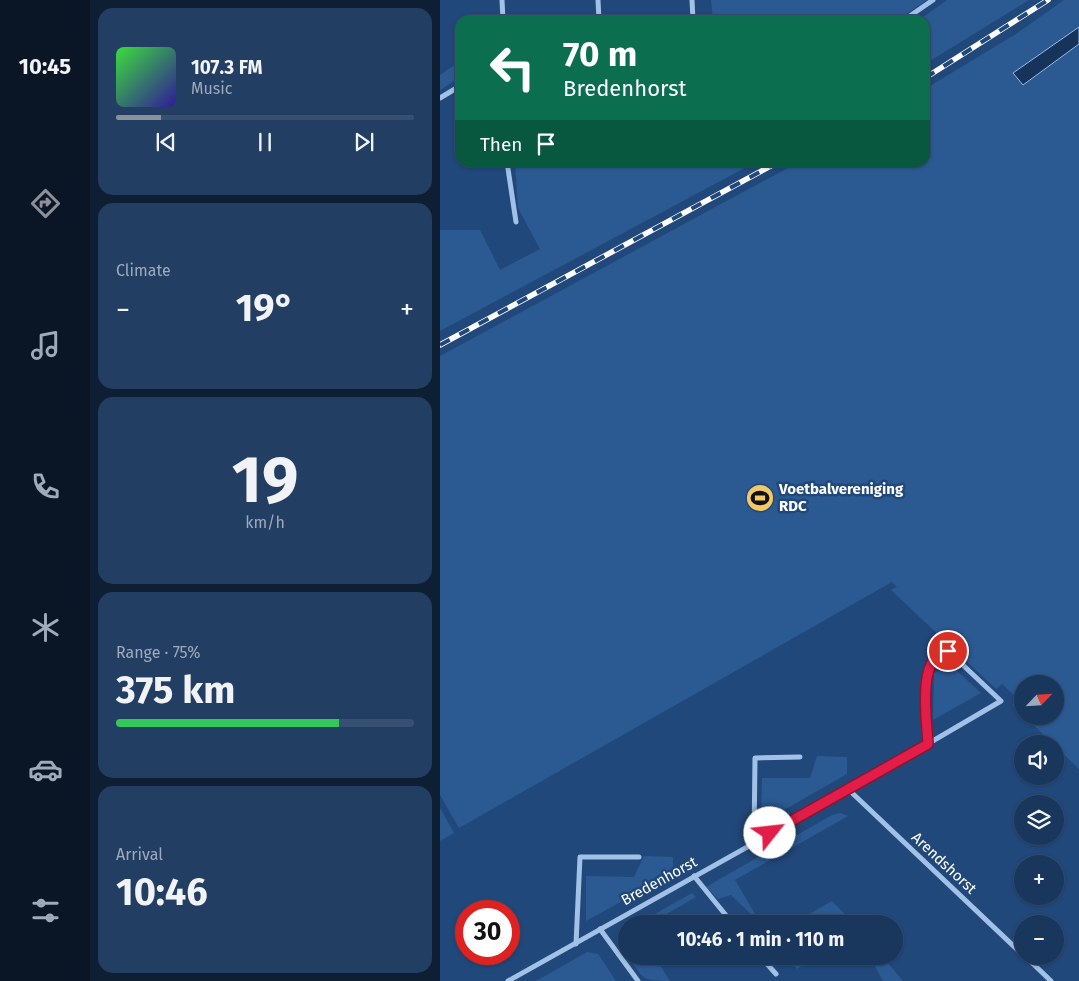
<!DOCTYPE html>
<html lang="en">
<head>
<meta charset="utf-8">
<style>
  :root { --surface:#19365c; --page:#223e62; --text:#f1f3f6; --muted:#9fabbb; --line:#375072; --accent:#8c9099 }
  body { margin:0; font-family:"Fira Sans",sans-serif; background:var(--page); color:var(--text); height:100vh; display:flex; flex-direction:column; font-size:19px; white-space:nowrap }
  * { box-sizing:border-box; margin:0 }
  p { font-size:16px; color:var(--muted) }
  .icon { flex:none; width:28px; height:28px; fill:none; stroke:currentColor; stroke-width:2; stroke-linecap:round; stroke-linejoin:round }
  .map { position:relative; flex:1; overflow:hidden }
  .side { display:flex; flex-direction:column; gap:8px; padding:8px; background:#0e1e33; width:350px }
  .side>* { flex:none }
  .top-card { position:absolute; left:15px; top:15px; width:475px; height:152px; border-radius:15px; box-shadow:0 1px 4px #0004,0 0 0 1px var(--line); background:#0b6e4f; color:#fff; overflow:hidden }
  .needle { width:32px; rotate:65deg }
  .tools { position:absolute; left:574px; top:675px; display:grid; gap:10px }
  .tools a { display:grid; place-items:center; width:50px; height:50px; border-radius:50%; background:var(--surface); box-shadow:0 1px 4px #0004,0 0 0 1px var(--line); font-size:25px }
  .speed { position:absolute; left:15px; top:900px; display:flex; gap:10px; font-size:25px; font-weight:700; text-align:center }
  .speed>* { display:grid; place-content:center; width:65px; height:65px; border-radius:50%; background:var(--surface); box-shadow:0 1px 4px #0004,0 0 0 1px var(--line); line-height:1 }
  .speed .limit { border:8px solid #d22; background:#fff; color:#111 }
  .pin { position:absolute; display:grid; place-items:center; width:42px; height:42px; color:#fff; margin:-21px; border:2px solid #fff; border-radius:50%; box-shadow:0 1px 5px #0007 }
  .me { position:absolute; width:55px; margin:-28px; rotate:61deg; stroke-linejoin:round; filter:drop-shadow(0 0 4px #0008) }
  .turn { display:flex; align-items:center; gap:18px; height:105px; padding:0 25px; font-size:22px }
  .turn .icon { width:65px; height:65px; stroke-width:2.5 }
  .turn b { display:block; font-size:35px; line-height:42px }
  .then { display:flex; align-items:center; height:48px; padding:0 25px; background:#0003; gap:10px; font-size:19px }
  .big { font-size:38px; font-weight:700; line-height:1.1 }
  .side .tile { flex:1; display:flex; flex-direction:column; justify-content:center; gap:8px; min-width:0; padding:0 18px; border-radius:15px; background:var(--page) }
  .side .dial { align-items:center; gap:0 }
  .dial b { font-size:65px; line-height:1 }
  .song { display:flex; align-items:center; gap:15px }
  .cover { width:60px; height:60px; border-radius:8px; background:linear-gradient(135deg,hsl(120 70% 55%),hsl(250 70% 35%)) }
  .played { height:5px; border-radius:2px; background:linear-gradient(90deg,var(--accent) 15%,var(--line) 15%) }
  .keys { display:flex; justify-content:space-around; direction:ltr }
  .heat { display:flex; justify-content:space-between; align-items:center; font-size:28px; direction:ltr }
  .charge { height:8px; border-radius:4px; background:linear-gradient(90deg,#34c759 75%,var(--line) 0) }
  .trip { position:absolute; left:178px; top:915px; width:285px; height:50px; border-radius:25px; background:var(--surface); box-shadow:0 1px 4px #0004,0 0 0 1px var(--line); font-weight:700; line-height:50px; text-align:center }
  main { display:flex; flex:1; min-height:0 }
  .dock { display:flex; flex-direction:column; width:90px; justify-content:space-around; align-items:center; background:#0a1625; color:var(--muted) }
  .dock .icon { width:35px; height:35px }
  .dock .active { color:var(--accent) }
  .dock b { font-size:22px; color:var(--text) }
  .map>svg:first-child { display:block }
  .green { fill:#2b5a92 }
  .water { fill:#16335a; stroke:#96bce7 }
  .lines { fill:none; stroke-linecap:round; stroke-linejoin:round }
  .minor { stroke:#a2c1e6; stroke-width:5 }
  .rail-casing { stroke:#fff; stroke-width:5.5 }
  .rail { stroke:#21487a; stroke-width:4; stroke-dasharray:11; stroke-linecap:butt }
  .route-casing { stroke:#92132f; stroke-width:12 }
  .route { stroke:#e11d48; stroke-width:9 }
  .labels { text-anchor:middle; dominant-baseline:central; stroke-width:5; stroke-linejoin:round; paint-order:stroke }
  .poi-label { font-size:15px; font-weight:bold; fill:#fff; stroke:#21487a; text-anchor:start }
  .street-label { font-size:15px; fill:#fff; stroke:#21487a }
</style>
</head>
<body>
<main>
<nav class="dock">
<b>10:45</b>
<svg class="icon active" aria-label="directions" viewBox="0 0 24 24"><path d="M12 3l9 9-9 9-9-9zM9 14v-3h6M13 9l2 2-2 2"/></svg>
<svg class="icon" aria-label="music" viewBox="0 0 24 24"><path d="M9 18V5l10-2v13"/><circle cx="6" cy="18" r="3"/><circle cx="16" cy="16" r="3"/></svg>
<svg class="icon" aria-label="phone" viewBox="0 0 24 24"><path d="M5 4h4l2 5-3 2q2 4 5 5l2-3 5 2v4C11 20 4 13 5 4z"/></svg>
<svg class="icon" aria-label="climate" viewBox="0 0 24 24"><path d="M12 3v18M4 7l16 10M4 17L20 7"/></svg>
<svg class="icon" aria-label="car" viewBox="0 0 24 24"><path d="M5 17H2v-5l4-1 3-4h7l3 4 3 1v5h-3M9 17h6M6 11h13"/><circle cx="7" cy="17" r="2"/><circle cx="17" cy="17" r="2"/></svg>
<svg class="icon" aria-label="filters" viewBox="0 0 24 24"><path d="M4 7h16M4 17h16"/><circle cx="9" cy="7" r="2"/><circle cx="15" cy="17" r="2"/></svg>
</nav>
<section class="side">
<div class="tile">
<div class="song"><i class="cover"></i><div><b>107.3 FM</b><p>Music</p></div></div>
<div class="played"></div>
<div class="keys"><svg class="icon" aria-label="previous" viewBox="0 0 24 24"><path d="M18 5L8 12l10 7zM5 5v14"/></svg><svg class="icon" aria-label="pause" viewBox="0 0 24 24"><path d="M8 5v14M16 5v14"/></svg><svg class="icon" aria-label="next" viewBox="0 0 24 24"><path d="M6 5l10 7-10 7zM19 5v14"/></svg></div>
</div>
<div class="tile"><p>Climate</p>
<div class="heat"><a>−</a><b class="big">19°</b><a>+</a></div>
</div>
<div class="tile dial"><b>19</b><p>km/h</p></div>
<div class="tile"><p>Range · 75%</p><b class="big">375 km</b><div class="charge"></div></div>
<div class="tile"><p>Arrival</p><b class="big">10:46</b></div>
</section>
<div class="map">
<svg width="639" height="981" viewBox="0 0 639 981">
  <rect width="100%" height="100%" fill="#21487a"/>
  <g class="green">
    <polygon points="271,0 487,0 457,20 294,20 288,17 281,20 273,20"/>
    <polygon points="507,0 589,0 485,64 485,20 479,20"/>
    <polygon points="624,0 639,0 639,27 573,74 583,84 639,44 639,769 584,716 615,716 615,684 582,684 582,714 572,705 578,699 562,684 556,689 451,590 457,587 452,582 19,828 0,795 0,356 357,163 485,162 485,89 576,34"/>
    <polygon points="16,64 20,64 20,77 0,90 0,75"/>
    <polygon points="75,163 75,162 314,163 0,331 0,230 40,230 60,270 100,249 78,208"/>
    <polygon points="505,668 514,668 541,693 493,720 494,673"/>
    <polygon points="377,756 407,757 407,774 321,823 322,778 370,778"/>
    <polygon points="0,808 14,833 0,841"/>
    <polygon points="400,813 408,816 295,880 321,924 291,895 278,899 266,887 392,815"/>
    <polygon points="204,856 233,857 233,873 146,921 146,876 194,877"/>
    <polygon points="252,893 256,897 209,924 197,924"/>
    <polygon points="392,901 414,924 352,924"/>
    <polygon points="147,952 158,954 176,981 96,981"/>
    <path d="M188,956H214L230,981C202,981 203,979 188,956Z"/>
    <polygon points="346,956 379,956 357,969"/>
    <polygon points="429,956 442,956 463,981 443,981"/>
  </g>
  <polygon class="water" points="639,27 639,44 583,85 573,73"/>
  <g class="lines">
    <g class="minor">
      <polyline points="62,0 63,20"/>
      <polyline points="158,0 159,20"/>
      <polyline points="252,0 253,20"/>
      <polyline points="464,20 493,0"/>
      <polyline points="0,98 20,86"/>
      <polyline points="67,162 76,222"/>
      <polyline points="409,790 582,954"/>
      <polyline points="314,841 315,758 360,757"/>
      <polyline points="254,876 293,924"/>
      <polyline points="160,929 198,981"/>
      <polyline points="136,944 140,857 199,857"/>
      <polyline points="320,956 336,974"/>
      <polyline points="585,956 611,981"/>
      <path d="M68,981L409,790L561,701L508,651C476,655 487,721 488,744"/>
    </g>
    <defs>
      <g id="rail">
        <polyline points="485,78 608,0"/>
        <polyline points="0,345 338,162"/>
      </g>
    </defs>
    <use href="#rail" class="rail-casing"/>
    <use href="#rail" class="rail"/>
  </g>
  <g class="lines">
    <defs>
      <path id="route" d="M330,833L488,744C487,721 476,655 508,651"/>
    </defs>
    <use href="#route" class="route-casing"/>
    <use href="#route" class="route"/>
  </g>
  <defs>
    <symbol id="stadium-disc" viewBox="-11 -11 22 22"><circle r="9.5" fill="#f2c964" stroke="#21487a"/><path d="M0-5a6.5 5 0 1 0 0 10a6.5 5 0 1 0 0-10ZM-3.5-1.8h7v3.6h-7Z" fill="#111"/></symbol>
  </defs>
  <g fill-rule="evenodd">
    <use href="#stadium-disc" x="304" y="482" width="32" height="32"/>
  </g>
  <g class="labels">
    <g class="poi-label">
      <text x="339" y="489">Voetbalvereniging<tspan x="339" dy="17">RDC</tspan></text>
    </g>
    <g class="street-label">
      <text transform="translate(504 863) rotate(43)">Arendshorst</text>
      <text transform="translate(219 881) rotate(-29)">Bredenhorst</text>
    </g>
  </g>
</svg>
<div class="tools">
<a><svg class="needle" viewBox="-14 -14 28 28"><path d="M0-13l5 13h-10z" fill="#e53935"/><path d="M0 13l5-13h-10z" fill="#9fabbb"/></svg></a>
<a><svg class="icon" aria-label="sound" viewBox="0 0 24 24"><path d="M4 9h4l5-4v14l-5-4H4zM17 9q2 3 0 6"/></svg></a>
<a><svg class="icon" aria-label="layers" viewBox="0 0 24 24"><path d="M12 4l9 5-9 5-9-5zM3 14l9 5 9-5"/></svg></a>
<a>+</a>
<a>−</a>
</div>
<div class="speed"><div class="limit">30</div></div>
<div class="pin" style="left:508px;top:651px;background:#d93025"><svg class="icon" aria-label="arrive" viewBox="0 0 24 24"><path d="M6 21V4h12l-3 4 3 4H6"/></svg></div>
<svg class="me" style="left:330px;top:833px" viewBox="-20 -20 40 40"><circle r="19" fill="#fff"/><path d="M0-13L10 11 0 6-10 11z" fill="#e11d48"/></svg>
<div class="trip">10:46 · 1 min · 110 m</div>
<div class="top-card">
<div class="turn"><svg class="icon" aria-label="left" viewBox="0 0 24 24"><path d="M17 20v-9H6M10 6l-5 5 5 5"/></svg><div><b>70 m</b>Bredenhorst</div></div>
<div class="then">Then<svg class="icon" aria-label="arrive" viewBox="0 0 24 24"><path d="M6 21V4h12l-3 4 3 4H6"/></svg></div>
</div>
</div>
</main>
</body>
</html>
